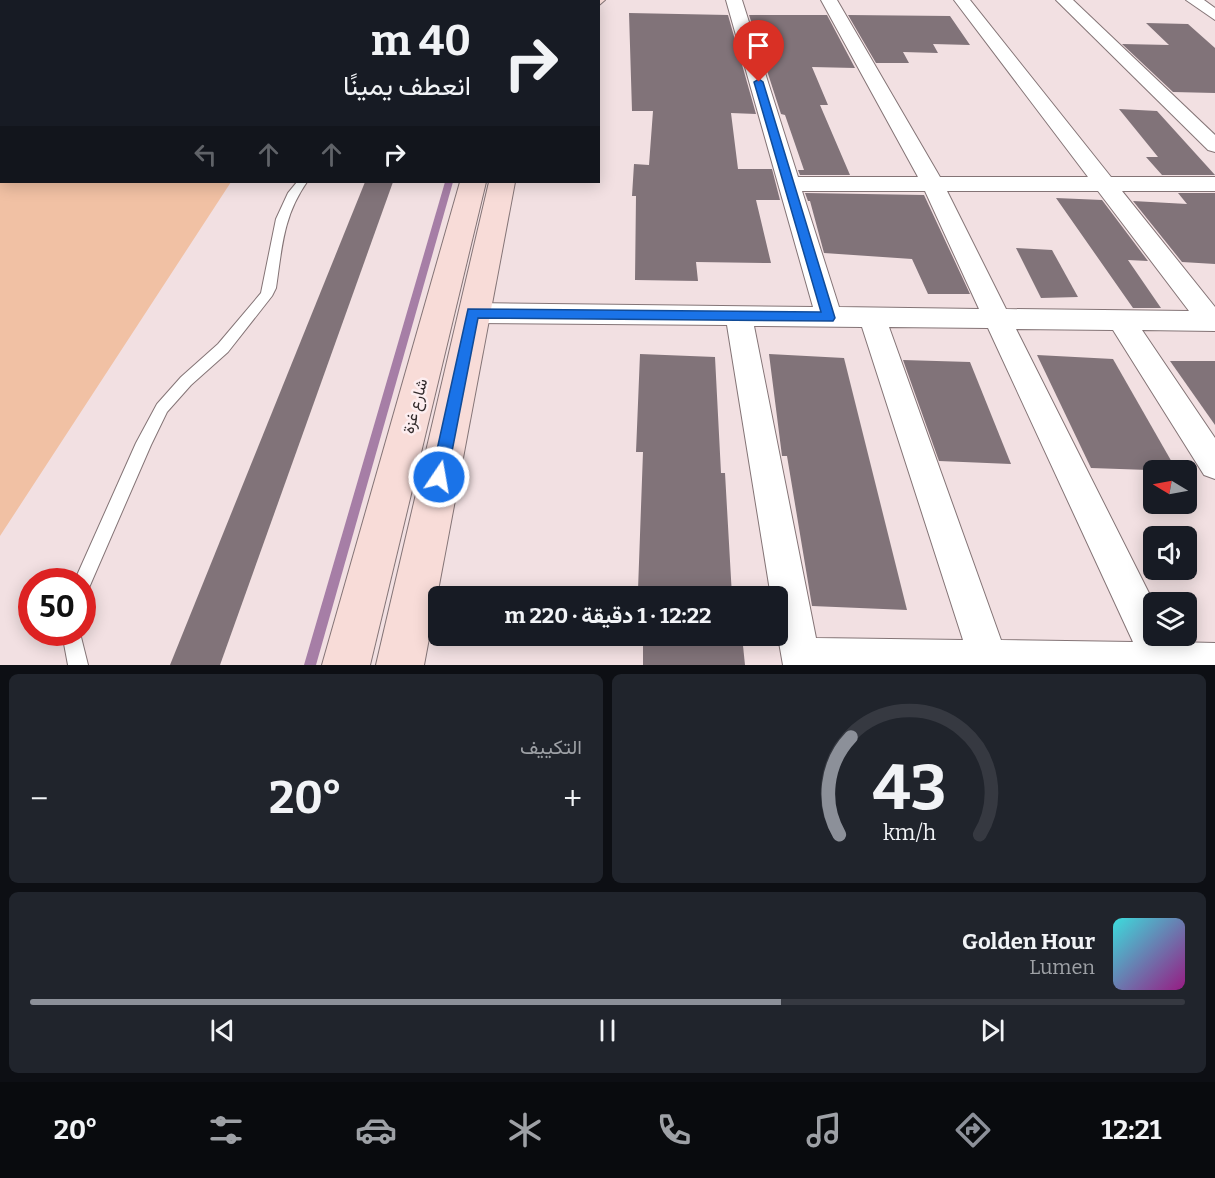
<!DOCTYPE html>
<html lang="ar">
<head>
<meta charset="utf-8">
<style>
  :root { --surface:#171b24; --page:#20242c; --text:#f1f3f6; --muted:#9ea1a6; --line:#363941; --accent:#8c9099 }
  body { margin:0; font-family:Bitter,Vazirmatn,serif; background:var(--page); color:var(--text); direction:rtl; height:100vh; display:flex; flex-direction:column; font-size:22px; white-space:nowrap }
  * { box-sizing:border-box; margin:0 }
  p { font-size:20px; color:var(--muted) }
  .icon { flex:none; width:33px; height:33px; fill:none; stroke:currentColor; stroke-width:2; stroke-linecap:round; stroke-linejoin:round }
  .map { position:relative; height:665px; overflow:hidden; direction:ltr }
  .details { display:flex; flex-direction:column; gap:9px; padding:9px; background:#0d0f14; flex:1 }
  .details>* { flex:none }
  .top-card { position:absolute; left:0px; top:0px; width:600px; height:183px; box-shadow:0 3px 15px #0003; direction:rtl; background:#171b24; color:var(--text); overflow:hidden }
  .needle { width:39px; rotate:280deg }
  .controls { position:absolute; left:1143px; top:460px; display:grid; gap:12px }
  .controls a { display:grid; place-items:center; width:54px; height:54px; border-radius:9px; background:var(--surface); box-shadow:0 3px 15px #0003; font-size:30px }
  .speed { position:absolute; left:18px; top:568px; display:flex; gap:12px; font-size:30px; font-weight:700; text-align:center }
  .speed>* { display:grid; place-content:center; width:78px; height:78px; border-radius:50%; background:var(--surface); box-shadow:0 3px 15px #0003; line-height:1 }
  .speed .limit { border:9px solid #d22; background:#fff; color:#111 }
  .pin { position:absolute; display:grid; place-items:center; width:51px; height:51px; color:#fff; margin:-62px -26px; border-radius:50% 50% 50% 0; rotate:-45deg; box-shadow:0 0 6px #0007 }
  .pin .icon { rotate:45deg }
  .me { position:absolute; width:66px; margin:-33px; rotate:12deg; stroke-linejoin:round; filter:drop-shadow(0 0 4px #0008) }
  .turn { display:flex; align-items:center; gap:21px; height:126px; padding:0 30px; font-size:27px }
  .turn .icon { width:78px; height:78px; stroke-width:2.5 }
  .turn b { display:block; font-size:42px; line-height:51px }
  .lanes { display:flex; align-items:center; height:57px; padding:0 30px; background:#0003; justify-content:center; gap:30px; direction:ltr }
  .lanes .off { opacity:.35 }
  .big { font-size:45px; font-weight:700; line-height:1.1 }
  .details .tile { flex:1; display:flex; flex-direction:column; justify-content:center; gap:9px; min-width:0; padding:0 21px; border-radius:9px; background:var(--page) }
  .details .dial { align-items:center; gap:0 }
  .dial svg { height:156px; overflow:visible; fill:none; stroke:var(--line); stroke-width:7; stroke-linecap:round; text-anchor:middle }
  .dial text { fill:var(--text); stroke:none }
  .song { display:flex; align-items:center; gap:18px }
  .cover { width:72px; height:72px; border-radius:9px; background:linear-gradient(135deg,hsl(180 70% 55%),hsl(310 70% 35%)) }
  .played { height:6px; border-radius:3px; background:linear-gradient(90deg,var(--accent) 65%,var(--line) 65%) }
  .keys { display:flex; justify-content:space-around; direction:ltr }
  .heat { display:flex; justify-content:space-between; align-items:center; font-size:33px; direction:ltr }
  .details .tiles { flex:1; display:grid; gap:9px; grid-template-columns:1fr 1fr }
  .tile:last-child { grid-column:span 2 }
  .trip { position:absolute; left:428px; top:586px; width:360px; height:60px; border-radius:9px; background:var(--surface); box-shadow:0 3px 15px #0003; font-weight:700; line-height:60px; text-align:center; direction:rtl }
  .dock { display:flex; height:96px; justify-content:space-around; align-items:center; background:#090b0e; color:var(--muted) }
  .dock .icon { width:42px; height:42px }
  .dock .selected { color:var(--accent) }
  .dock b { font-size:27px; color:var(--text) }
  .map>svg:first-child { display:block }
  .green { fill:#f1c1a4 }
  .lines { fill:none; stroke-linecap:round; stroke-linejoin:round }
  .stream { fill:#a67ea6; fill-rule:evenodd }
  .building { fill:#817379 }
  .lane-casing { stroke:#847476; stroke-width:2 }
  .street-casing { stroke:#847476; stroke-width:2 }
  .secondary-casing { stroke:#847476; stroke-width:2 }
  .lane { fill:#fff; fill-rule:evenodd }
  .street { fill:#fff; fill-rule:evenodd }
  .secondary { fill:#f8dcd8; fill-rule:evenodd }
  .route { fill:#1a73e8; stroke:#114b97; stroke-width:1.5 }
  .labels { text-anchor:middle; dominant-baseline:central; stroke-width:5; stroke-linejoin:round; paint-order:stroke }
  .street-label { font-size:16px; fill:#332c2d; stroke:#fdeef0 }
</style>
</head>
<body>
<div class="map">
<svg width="1215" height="665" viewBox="0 0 1215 665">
  <rect width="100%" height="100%" fill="#f2e0e2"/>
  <polygon class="green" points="0,0 350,0 2,2 2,182 231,182 0,536"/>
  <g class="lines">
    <g class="stream">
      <polygon points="496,0 502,0 501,2 496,2"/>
      <polygon points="445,182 453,182 316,665 304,665"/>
    </g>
  </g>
  <g class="building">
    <polygon points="629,13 728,15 756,114 731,113 738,169 772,169 780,200 756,200 771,263 696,262 698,281 635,280 636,196 632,196 634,164 649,165 653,111 632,111"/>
    <polygon points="749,15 827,15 855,68 812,67 828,105 820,105 850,175 800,175 798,170 804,170 785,115 781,114"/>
    <polygon points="848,15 950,16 970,45 933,44 938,53 903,52 909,63 876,63"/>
    <polygon points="1146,23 1188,24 1215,48 1215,93 1173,92 1122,44 1169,45"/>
    <polygon points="1119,109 1157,111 1215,175 1162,175 1146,157 1158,157"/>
    <polygon points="365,182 393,182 220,665 170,665"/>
    <polygon points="805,193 924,195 970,294 928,294 912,259 824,253 810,201 808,201"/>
    <polygon points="1178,193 1215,193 1215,264 1182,262 1133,201 1187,204"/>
    <polygon points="1056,198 1102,200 1148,261 1128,260 1161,308 1133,308"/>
    <polygon points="1016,248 1052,250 1078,297 1041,298"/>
    <polygon points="640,354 715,357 721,473 725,473 732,596 638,590 643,452 636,452"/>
    <polygon points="769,354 844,358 907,610 812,606 787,456 782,456"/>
    <polygon points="1037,355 1113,359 1177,471 1091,468"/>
    <polygon points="903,360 970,362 1011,464 939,461"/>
    <polygon points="1170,361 1215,361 1215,425"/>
    <polygon points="643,636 742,636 745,665 643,665"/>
  </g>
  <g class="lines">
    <defs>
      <g id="lane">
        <polygon points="434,0 443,0 442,2"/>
        <path d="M297,182H307C283,216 282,248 276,288L272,296L228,352L191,385L167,412L151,445L88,590L82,593V582H74L136,443L157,404L181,377L218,344L261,293L276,219L288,193Z"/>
        <polygon points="62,633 80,633 88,665 68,665"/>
      </g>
      <g id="street">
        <path d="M726,0H742L798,177H918L821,0H837L940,177H1088L954,0H970L1111,177H1215V191H1122L1215,307V331L1142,330L1215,438V479L1204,475L1113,330L1016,329L1154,603V636H1170L1173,642L1215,643V665H783L777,631V597H771L727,325L473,323L464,320L460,313L464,306L473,303L813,307ZM802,191H925L979,309L839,307ZM947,191H1098L1189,311L1006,309ZM754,326L862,327L963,640L816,638ZM889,327L988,328L1133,642L1001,640Z"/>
        <polygon points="1056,0 1073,0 1215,135 1215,152 1208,150"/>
        <polygon points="1186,0 1204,0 1215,8 1215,20"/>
      </g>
      <g id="secondary">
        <polygon points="477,0 497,0 498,2 478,2"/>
        <rect x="510" y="0" width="18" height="2"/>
        <polygon points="534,0 552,0 533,2"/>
        <polygon points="585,0 605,0 598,6 598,2"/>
        <polygon points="460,182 486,182 370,665 322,665"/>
        <polygon points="489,182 515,182 424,665 376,665"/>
      </g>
    </defs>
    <use href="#lane" class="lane-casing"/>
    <use href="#street" class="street-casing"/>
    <use href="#secondary" class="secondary-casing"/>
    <use href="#lane" class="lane"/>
    <use href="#street" class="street"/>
    <use href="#secondary" class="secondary"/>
  </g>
  <polygon class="route" points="759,79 763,82 835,318 833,321 478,318 447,477 445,482 439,484 433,482 431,477 468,309 821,312 754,82"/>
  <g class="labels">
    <g class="street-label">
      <text transform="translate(415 406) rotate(-75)">شارع غزة</text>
    </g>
  </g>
</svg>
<div class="controls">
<a><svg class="needle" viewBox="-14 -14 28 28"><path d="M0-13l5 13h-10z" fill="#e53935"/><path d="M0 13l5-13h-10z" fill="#9ea1a6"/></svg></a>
<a><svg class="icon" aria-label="sound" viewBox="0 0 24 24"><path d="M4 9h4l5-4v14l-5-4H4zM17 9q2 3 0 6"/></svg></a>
<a><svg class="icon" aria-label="layers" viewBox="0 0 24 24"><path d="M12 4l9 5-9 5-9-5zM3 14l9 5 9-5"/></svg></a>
</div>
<div class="speed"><div class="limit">50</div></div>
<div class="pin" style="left:759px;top:82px;background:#d93025"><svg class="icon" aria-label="arrive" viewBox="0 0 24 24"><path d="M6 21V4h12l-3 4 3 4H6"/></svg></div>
<svg class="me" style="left:439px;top:477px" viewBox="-20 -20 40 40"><circle r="17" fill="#1a73e8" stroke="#fff" stroke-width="3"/><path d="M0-11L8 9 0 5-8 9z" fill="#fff"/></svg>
<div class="trip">12:22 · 1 دقيقة · 220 m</div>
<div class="top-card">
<div class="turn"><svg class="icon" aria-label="right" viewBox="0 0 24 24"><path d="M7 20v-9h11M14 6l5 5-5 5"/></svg><div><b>40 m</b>انعطف يمينًا</div></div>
<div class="lanes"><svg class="icon off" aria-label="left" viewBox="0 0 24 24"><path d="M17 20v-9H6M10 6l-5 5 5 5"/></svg><svg class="icon off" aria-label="ahead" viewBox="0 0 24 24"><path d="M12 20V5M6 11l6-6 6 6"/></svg><svg class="icon off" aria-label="ahead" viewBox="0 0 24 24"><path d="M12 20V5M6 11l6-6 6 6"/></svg><svg class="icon" aria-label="right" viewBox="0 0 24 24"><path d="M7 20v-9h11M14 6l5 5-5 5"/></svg></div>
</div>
</div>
<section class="details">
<div class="tiles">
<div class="tile dial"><svg viewBox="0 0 100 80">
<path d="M14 69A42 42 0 1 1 86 69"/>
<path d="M14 69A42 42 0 0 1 20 19" stroke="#8c9099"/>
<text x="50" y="56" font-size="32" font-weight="700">43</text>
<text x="50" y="72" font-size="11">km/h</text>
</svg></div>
<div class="tile"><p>التكييف</p>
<div class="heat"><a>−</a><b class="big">20°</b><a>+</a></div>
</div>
<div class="tile">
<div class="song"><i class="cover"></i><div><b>Golden Hour</b><p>Lumen</p></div></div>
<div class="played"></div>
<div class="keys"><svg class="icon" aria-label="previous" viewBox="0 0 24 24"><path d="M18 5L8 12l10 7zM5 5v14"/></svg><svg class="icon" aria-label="pause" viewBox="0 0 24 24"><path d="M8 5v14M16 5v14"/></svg><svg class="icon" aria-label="next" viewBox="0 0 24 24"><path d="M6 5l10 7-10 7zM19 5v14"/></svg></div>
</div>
</div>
</section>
<nav class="dock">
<b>12:21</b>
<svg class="icon selected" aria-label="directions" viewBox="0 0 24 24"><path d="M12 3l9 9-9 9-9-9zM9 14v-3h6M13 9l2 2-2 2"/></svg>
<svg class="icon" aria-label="music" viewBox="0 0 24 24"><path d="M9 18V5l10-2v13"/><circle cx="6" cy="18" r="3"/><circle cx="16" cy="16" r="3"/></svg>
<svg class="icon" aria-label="phone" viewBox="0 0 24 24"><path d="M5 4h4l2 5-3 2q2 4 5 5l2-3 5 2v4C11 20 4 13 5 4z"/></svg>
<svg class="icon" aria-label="climate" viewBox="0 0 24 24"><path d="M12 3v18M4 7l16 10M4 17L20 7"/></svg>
<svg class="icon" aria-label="car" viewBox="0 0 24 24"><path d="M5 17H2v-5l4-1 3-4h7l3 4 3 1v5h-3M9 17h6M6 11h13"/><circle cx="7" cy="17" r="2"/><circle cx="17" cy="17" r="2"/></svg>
<svg class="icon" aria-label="filters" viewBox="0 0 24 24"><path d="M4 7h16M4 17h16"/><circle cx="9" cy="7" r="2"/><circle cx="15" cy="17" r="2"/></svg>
<b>20°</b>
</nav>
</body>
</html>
